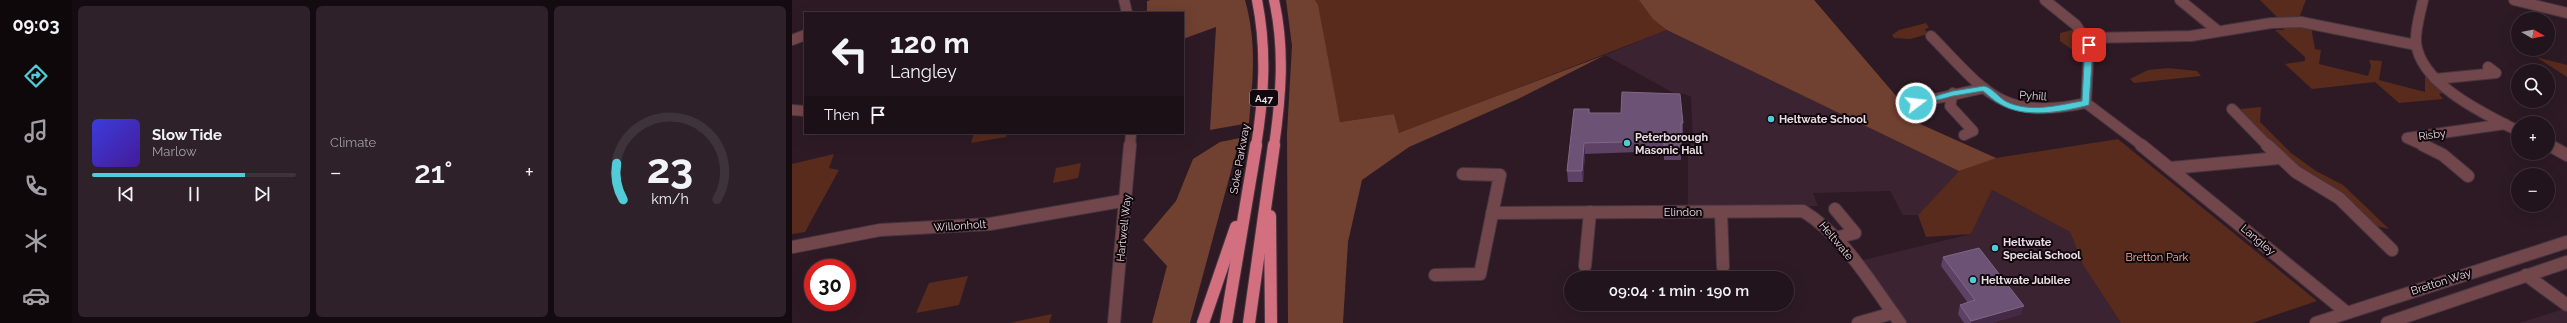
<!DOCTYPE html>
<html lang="en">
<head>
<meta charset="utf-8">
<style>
  :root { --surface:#22141c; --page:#2e2129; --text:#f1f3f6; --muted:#a29ea3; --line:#3f333b; --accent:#52cbd9 }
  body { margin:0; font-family:Raleway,sans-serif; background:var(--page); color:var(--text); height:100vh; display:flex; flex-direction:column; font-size:15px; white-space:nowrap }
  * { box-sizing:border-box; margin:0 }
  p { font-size:13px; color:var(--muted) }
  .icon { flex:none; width:22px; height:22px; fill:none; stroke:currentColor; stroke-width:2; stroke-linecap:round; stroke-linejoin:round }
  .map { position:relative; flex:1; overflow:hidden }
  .side { display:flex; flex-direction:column; gap:6px; padding:6px; background:#130b0f; width:720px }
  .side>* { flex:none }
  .guide { position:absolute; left:12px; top:12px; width:380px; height:122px; border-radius:0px; box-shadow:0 4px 16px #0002,0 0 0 1px var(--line); background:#22141c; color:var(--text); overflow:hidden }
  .needle { width:26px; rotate:99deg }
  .controls { position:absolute; left:1719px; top:12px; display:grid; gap:8px }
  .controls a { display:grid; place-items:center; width:44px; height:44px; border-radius:50%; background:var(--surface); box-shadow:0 4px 16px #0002,0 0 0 1px var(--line); font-size:20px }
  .speed { position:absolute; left:12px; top:259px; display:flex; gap:8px; font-size:20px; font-weight:700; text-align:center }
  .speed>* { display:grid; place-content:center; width:52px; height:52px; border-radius:50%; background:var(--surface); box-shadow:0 4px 16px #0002,0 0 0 1px var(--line); line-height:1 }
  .speed .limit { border:6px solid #d22; background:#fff; color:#111 }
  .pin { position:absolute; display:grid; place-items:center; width:34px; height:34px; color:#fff; margin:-17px; border-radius:8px; box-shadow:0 2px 6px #0006 }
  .me { position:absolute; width:44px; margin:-22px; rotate:75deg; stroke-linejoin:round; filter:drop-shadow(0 0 3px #0008) }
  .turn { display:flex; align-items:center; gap:14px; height:84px; padding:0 20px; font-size:18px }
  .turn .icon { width:52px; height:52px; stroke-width:2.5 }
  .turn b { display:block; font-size:28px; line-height:34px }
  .then { display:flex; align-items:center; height:38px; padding:0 20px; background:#0003; gap:8px; font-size:15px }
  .big { font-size:30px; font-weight:600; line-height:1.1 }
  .side .card { flex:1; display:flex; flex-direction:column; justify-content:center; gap:6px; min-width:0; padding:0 14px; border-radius:6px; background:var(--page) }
  .side .dial { align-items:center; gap:0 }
  .dial svg { height:104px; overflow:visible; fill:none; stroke:var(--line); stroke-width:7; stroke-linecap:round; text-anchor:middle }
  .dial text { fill:var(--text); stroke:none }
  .song { display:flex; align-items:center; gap:12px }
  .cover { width:48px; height:48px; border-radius:6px; background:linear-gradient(135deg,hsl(240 70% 55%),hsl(260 70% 35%)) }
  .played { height:4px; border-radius:2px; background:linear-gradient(90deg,var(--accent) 75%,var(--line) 75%) }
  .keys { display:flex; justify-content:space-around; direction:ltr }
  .heat { display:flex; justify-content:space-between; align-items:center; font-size:22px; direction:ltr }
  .side .tiles { flex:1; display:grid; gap:6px; grid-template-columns:repeat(3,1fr) }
  .trip { position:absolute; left:772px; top:271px; width:230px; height:40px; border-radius:20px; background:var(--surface); box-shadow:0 4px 16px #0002,0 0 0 1px var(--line); font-weight:600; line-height:40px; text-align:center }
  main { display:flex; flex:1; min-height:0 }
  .dock { display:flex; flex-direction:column; width:72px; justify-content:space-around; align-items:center; background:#0e080b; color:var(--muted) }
  .dock .icon { width:28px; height:28px }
  .dock .current { color:var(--accent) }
  .dock b { font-size:18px; color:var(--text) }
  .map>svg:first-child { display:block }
  .built { fill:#3c2332 }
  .green { fill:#582b1d }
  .forest { fill:#704030 }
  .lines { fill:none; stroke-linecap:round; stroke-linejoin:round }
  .minor-far1-casing { stroke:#473540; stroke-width:12 }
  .minor-casing { stroke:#473540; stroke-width:14 }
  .tertiary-far1-casing { stroke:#473540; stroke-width:12 }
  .tertiary-casing { stroke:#473540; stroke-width:14 }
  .trunk-far1-casing { stroke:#473540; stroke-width:12 }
  .trunk-casing { stroke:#473540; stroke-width:14 }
  .minor-far1 { stroke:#72474c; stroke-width:10 }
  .minor { stroke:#72474c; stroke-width:12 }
  .tertiary-far1 { stroke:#72474c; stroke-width:10 }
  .tertiary { stroke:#72474c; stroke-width:12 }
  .trunk-far1 { stroke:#d27080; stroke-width:10 }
  .trunk { stroke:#d27080; stroke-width:12 }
  .wall { fill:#5d4266 }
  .shaded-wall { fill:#432b47 }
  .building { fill:#6c5274; stroke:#7f6885 }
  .route { fill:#52cbd9; stroke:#35848d }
  .poi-dot { fill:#52cbd9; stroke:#10080c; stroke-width:1.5 }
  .labels { text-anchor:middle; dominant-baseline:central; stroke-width:4; stroke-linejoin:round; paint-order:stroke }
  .shield { fill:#10080c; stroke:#a89ca2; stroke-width:1 }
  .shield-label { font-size:10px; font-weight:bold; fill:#e9dbe3 }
  .street-label { font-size:11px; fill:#e9dbe3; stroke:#10080c }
  .poi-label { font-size:11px; font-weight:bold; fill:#e9dbe3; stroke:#10080c; text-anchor:start }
  .park-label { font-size:11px; fill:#f5b49f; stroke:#10080c }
</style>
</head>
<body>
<main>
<nav class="dock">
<b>09:03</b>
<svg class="icon current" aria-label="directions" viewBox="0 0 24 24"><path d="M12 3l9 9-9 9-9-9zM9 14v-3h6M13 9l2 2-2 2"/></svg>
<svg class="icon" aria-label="music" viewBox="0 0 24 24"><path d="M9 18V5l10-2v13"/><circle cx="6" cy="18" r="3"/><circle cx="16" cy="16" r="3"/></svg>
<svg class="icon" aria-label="phone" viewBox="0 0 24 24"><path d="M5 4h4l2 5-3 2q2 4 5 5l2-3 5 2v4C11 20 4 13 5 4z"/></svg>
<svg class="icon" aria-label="climate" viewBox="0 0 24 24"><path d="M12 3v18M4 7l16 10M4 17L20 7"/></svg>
<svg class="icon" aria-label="car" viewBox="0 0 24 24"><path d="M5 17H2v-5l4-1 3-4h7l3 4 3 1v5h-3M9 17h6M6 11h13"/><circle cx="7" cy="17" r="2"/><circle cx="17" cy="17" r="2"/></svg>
</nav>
<section class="side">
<div class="tiles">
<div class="card">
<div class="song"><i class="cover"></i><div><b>Slow Tide</b><p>Marlow</p></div></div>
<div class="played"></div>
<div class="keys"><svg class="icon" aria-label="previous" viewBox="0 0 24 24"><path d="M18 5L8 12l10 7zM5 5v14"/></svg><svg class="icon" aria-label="pause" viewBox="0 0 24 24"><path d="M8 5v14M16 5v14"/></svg><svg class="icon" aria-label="next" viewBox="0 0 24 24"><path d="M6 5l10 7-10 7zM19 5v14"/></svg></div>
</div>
<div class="card"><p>Climate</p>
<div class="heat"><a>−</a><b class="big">21°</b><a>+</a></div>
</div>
<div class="card dial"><svg viewBox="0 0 100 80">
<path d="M14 69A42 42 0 1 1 86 69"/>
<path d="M14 69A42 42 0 0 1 9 41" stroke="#52cbd9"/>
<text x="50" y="56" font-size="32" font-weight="700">23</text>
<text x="50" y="72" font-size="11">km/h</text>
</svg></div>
</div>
</section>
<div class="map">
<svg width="1775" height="323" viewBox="0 0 1775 323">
  <rect width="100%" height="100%" fill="#2d1a25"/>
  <g class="built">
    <polygon points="875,30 1167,171 1126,215 1111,215 1098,191 1021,193 1026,206 896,208 896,147 901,141 899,97 892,94 883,94 813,55"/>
    <polygon points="1200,190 1278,232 1291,265 1329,323 1115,323 1067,261 1179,234"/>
    <polygon points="1775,308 1775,323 1727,323"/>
  </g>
  <g class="green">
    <polygon points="523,0 1022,0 1128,124 1204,158 1326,139 1525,301 1460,323 1329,323 1291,265 1278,232 1200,190 1179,234 1134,237 1126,215 1167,171 875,30 607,134 602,114 548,122"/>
    <polygon points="1468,0 1514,0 1507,18 1486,18"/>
    <polygon points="1134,23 1137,28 1133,29 1136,34 1118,39 1102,38 1100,35 1107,30"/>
    <polygon points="1493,26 1519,27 1523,49 1529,50 1527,64 1576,76 1579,66 1577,60 1590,61 1587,80 1633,92 1633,76 1654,92 1647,94 1651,99 1607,103 1583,82 1520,89 1493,64 1513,61 1513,57 1483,30 1492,30"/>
    <polygon points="1280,30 1285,32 1290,43 1289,56 1268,41 1268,33"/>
    <polygon points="1744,57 1775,65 1775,77"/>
    <polygon points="1376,68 1405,71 1409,76 1342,83 1338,79 1356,70"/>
    <polygon points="1469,107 1468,122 1499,153 1524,171 1551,185 1597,229 1581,225 1492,156 1448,109"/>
    <polygon points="182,133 215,133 214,137 179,143"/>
    <polygon points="42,154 37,168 47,170 13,232 0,234 0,164"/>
    <polygon points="289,163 286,178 261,183 264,168"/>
    <polygon points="176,276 167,305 124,313 137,283"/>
    <polygon points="260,314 257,323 217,323"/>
  </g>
  <g class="forest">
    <path d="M359,0H453C465,43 461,79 457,123L418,130L424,27L391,39V13H355V1Z"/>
    <polygon points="494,0 523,0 526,5 548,122 602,114 607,133 813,55 726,99 617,147 570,180 556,242 551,323 496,323 495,133 500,46"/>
    <polygon points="847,0 1022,0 1128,124 1204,158 1167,171 875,30 861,19"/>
    <polygon points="448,138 398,323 360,323 375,266 351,240 384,201 401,159 428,142"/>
  </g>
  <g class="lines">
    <defs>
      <g id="minor-far1">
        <polyline points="1253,0 1284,25 1297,45 1294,103 1351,146"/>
        <polyline points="1388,0 1426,31"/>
        <path d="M1631,0C1628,14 1623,29 1624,43C1629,85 1693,114 1726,131"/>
        <polyline points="1722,0 1775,13"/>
        <path d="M1139,36C1194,92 1209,121 1294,103"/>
        <polyline points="1295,38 1399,36 1479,23 1509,22 1624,45"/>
        <polyline points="0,40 13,35"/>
        <polyline points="1643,79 1704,73 1696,67"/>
        <polyline points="1161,93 1158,106 1181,131 1172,135"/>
        <polyline points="1124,103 1192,88"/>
        <polyline points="1440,109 1476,146"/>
        <polyline points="0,110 13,111"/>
        <polyline points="1756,145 1759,146"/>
        <polyline points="1633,146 1615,138 1713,124"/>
      </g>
      <g id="minor">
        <polyline points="1349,145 1554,312"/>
        <polyline points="1475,145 1504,172 1547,198 1600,250"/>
        <polyline points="1631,145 1651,155 1676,176"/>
        <polyline points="1757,145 1775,155"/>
        <polyline points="1379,168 1487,158"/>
        <polyline points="1043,209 1063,233 1043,238"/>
        <polyline points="929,212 931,267"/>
        <path d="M700,213L1011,211C1052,236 1080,285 1108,323"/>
        <polyline points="1,247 88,230 198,224 335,200"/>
        <polyline points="793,266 798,212"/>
        <polyline points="643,275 688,274 708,175 671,174"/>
        <polyline points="1734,275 1775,305"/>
        <polyline points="1066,323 1101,313"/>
      </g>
      <g id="tertiary-far1">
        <polyline points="332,0 335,13"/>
        <polyline points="338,146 339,133"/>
      </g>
      <g id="tertiary">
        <polyline points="322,323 338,145"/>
        <polyline points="1524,323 1775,242"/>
        <polyline points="1595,323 1775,262"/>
      </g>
      <g id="trunk-far1">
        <path d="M464,146C472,97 475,50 465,0"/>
        <path d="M482,146C489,97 493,49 482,0"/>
      </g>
      <g id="trunk">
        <polyline points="478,216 479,323"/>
        <polyline points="411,323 444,227"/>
        <polyline points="434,323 464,145"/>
        <polyline points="457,323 482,145"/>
      </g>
    </defs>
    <use href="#minor-far1" class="minor-far1-casing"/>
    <use href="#minor" class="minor-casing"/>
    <use href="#tertiary-far1" class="tertiary-far1-casing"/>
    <use href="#tertiary" class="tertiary-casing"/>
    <use href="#trunk-far1" class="trunk-far1-casing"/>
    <use href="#trunk" class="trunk-casing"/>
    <use href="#minor-far1" class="minor-far1"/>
    <use href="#minor" class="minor"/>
    <use href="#tertiary-far1" class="tertiary-far1"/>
    <use href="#tertiary" class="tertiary"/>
    <use href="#trunk-far1" class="trunk-far1"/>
    <use href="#trunk" class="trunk"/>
  </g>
  <g class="wall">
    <polygon points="797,109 798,113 891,123 891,134 889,134 889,160 872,160 872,151 793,154 791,182 776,182 775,171"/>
    <polygon points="1151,257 1229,314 1199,323 1172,323 1166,314 1168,305 1176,303 1149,266"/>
  </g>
  <g class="shaded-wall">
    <polygon points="792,143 793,154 791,182 790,171"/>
    <polygon points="1232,306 1229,314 1199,323 1179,323 1179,321"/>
  </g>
  <g class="building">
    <polygon points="830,92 888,94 891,123 889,123 889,149 872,150 872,141 792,143 790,171 775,171 782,109 797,109 797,113 829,113"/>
    <polygon points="1187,248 1232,306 1179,321 1168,305 1183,300 1151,257"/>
  </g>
  <path class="route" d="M1297,43L1301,45L1297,105C1271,112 1232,119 1208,104C1202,101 1196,95 1191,91L1161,96L1124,106L1119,103L1161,91L1192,86C1201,88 1207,98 1215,102C1239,113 1266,105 1290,101L1293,45Z"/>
  <g class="poi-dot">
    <circle cx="979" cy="119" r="4"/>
    <circle cx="835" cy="143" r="4"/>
    <circle cx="1203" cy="248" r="4"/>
    <circle cx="1181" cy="280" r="4"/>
  </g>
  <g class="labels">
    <rect class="shield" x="458" y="90" width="28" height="16" rx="3"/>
    <g class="shield-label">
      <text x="472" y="98">A47</text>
    </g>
    <g class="street-label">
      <text transform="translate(1241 96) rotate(4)">Pyhill</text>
      <text transform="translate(1640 135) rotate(-8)">Risby</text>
      <text transform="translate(448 159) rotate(-80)">Soke Parkway</text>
      <text x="891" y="212">Elindon</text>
      <text transform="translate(168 226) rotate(-4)">Willonholt</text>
      <text transform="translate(332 228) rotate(-84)">Hartwell Way</text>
      <text transform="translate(1466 240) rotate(40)">Langley</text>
      <text transform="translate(1044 241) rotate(50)">Heltwate</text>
      <text transform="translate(1649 282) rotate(-18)">Bretton Way</text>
    </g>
    <g class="poi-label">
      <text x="987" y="119">Heltwate School</text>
      <text x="843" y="137">Peterborough<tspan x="843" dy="13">Masonic Hall</tspan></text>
      <text x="1211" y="242">Heltwate<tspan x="1211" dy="13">Special School</tspan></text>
      <text x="1189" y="280">Heltwate Jubilee</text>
    </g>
    <g class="park-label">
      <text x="1365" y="257">Bretton Park</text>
    </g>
  </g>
</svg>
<div class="controls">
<a><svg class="needle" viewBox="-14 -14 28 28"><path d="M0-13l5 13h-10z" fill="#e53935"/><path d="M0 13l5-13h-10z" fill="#a29ea3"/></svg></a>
<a><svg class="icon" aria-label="search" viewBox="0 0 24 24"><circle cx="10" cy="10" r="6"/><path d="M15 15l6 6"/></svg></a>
<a>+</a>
<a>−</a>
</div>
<div class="speed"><div class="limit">30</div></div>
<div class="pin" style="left:1297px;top:45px;background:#d93025"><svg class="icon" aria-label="arrive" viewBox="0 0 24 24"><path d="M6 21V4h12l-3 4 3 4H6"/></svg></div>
<svg class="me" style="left:1124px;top:103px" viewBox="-20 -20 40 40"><circle r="17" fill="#52cbd9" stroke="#fff" stroke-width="3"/><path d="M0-11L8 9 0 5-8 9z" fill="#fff"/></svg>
<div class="trip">09:04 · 1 min · 190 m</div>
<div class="guide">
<div class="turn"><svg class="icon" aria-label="left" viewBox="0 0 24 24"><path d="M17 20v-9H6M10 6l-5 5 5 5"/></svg><div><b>120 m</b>Langley</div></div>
<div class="then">Then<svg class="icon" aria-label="arrive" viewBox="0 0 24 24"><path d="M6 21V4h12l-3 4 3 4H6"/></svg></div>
</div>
</div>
</main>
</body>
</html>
